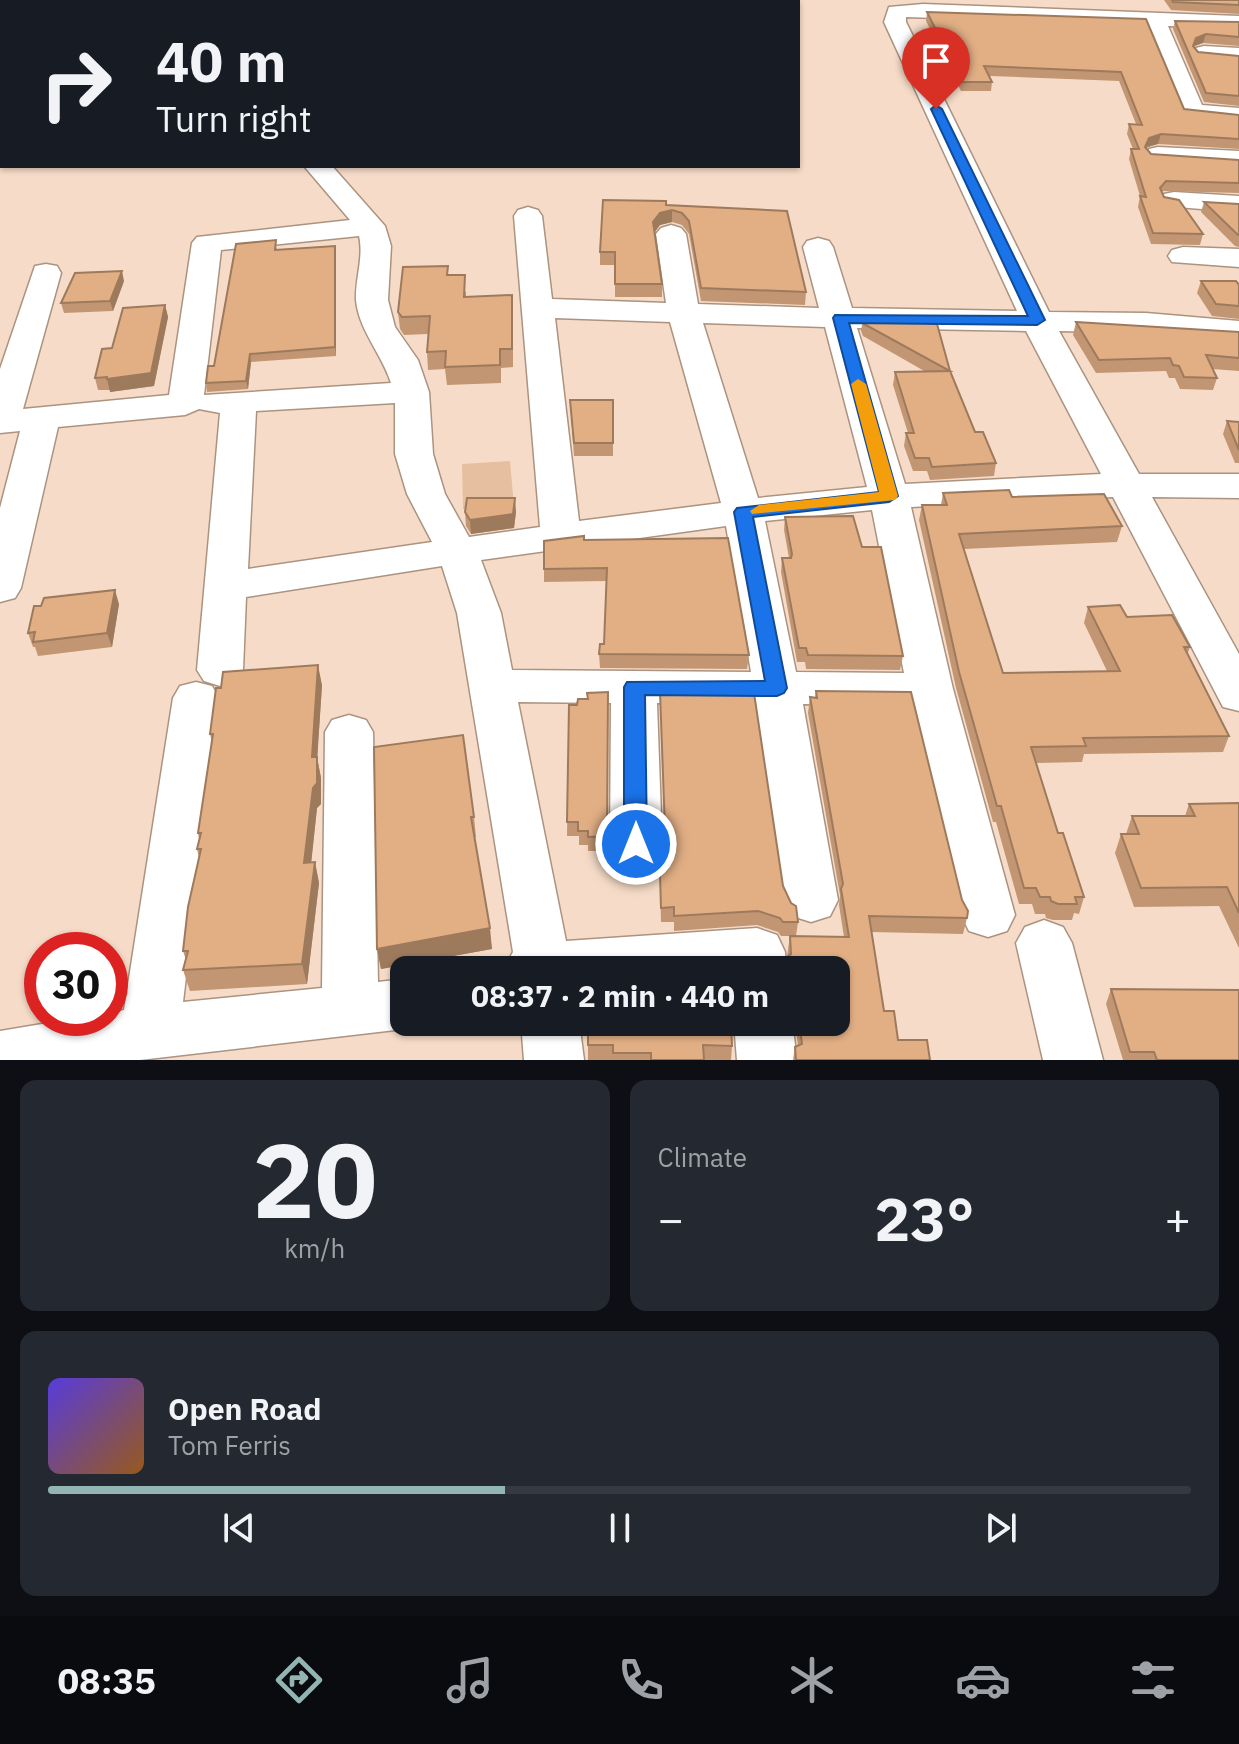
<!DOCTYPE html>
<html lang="en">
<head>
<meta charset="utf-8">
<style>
  :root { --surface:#171b24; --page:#242831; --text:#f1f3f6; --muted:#9ea1a6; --line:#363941; --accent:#92b4b3 }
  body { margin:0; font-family:"IBM Plex Sans",sans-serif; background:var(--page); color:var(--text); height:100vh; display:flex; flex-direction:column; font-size:30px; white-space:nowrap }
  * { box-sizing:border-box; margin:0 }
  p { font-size:26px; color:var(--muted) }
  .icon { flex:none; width:44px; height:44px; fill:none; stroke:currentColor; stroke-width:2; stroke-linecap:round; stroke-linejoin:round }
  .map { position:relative; height:1060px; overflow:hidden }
  .side { display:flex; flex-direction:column; gap:20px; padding:20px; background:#0d0f14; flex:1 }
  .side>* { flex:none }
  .hud { position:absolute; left:0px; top:0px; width:800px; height:168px; box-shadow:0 2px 6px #0004; background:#171b24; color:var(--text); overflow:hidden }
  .speed { position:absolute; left:24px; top:932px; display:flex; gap:16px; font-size:40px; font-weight:700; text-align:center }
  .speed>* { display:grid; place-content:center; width:104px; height:104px; border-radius:50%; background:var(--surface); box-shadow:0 2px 6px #0004; line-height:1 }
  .speed .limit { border:12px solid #d22; background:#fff; color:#111 }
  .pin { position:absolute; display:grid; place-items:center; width:68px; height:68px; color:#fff; margin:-82px -34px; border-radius:50% 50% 50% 0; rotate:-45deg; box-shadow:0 0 8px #0007 }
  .pin .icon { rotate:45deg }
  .me { position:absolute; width:88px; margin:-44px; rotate:0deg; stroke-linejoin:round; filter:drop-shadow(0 0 6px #0008) }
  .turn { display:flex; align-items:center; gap:28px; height:168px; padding:0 24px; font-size:36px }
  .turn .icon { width:104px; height:104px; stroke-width:2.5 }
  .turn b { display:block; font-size:56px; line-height:68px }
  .big { font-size:60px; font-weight:700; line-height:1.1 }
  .side .tile { flex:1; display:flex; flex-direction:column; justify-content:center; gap:12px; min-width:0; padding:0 28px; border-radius:16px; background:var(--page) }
  .side .dial { align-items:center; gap:0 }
  .dial b { font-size:104px; line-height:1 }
  .song { display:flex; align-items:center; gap:24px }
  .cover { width:96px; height:96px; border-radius:12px; background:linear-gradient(135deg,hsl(250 70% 55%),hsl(30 70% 35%)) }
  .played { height:8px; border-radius:4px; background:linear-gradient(90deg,var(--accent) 40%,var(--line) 40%) }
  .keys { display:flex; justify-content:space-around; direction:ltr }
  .heat { display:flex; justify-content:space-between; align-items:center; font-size:44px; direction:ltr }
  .side .tiles { flex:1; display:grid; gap:20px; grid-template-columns:1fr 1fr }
  .tile:last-child { grid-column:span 2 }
  .trip { position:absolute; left:390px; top:956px; width:460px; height:80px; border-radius:16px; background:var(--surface); box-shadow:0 2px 6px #0004; font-weight:700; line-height:80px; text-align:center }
  .menu { display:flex; height:128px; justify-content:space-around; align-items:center; background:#090b0e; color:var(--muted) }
  .menu .icon { width:56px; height:56px }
  .menu .active { color:var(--accent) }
  .menu b { font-size:36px; color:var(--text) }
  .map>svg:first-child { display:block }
  .green { fill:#e5bfa0 }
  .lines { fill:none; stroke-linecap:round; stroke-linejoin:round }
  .minor-casing { stroke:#ab9380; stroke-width:3 }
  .minor { fill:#fff; fill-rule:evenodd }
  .wall { fill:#c29672 }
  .shaded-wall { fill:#9e7a5d }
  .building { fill:#e2af85; stroke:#9e7a5d; stroke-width:2 }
  .route { fill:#1a73e8; stroke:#114b97; stroke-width:2 }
  .slow { fill:#f59e0b }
</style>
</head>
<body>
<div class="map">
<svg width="1239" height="1060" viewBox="0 0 1239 1060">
  <rect width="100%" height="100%" fill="#f6dcc8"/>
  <polygon class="green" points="510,461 514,506 463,509 462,464"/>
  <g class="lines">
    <defs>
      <g id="minor">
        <path d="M923,4L1239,16V28L1168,26L1202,105L1239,108V122L1184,117L1146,25L906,17V22L1049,312L1146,313L1239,321V341L1146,333L1059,331L1139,474H1239V498L1152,497L1239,654V711L1223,707L1113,497L911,507L953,689L1015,915L1007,931L988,937L969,931L961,915L911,705L803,704L838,900L830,916L811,922L792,916L784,900L756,704L657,703L662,844L654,858L636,864L618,858L610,844L611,703L518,702L566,941L757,928L777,935L785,952L786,970H503L513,952L457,613L442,566L246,597L243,670L236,681L220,686L204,681L197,670L220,413L199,409L185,415L58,427L21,588L15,598L0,602V508L20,431L0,433V369L35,266L46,264L57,266L61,273L23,409L169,395L192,243L197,237L350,220L304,166H332L385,226L391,246L388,300L395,327L418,360L429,392L433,454L445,494L469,537L540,527L514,216L518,210L528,207L538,210L542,216L552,299L666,303L656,234L661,228L671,225L681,228L686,234L698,304L819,308L803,247L807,241L818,238L829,241L833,247L852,308L1017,311L884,22L889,7ZM359,236C364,257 355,279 356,300C359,331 382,354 391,383L204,395L221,250ZM555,318L670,322L721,503L579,521ZM703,323L825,327L867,487L758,498ZM857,328L1026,331L1101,474L905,484ZM395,403V454L407,494L432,542L248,569L256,411ZM872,510L904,673L796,672L765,521ZM726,526L751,672L512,670L501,613L481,560Z"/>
        <rect x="0" y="10" width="2" height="12"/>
        <polygon points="1204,46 1239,48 1239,62 1196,58 1193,53 1196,48"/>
        <polygon points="1158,147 1239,151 1239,167 1149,161 1145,155 1149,149"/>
        <polygon points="1174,192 1239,196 1239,212 1164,206 1160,200 1164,194"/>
        <polygon points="1183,247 1239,249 1239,267 1172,262 1168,256 1172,250"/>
        <polygon points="196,682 212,686 219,698 183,1002 322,988 325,732 332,720 349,715 366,720 373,732 378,982 404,979 404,1022 424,1022 404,1029 140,1060 0,1060 0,1031 78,1018 110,1018 110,1013 124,1010 173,698 180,686"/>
        <polygon points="1044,920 1063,927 1072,943 1103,1060 1043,1060 1016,943 1025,927"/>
        <polygon points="521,1022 579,1022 584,1060 524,1060"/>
        <polygon points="734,1022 792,1022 797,1060 737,1060"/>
      </g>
    </defs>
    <use href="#minor" class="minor-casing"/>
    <use href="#minor" class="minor"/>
  </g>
  <g class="wall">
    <polygon points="1164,0 1239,0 1239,14 1171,10"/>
    <polygon points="927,12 1146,19 1184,109 1239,115 1239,149 1158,144 1146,148 1151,154 1239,160 1239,193 1163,191 1162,193 1164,197 1203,234 1200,245 1151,244 1138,207 1140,196 1129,159 1131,149 1133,149 1127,134 1129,124 1136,124 1119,81 989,76 992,82 991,91 961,91 926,21"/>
    <polygon points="1175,21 1239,22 1239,46 1203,43 1193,47 1198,52 1239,56 1239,106 1204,102 1173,29"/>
    <polygon points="1204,202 1239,204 1239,247 1235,246 1201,212"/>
    <polygon points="666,205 787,211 806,292 805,305 701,301 689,234 682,225 672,222 660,225 655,232 662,284 662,297 615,297 615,265 600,265 600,252"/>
    <polygon points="335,246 336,356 251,362 248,389 207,392 206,383 277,247 277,250"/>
    <polygon points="448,266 448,275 466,292 466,297 513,313 513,367 501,368 501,383 447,385 445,369 428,370 427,352 428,334 404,335 400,329 398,312"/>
    <polygon points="124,281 113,311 64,313 61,303"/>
    <polygon points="1201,281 1239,285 1239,319 1212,316 1197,293"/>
    <polygon points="165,305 168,317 154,386 110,392 110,390 98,390 95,378 112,348"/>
    <polygon points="863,319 950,371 975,432 996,463 994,476 930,480 927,471 913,471 904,446 906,433 908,433 893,385 895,372 926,372 863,336 861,331"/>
    <polygon points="1076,322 1239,332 1239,371 1212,369 1217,378 1213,390 1180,389 1175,378 1169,378 1166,371 1096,373 1073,335"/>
    <polygon points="570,400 613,400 613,456 574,456"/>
    <polygon points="1227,421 1239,422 1239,463 1235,463 1223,434"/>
    <polygon points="943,493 1012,497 1122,526 1117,542 964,549 1003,673 1107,671 1084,623 1088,607 1127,617 1190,647 1187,655 1229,736 1223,752 1084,754 1082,762 1036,763 1058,833 1084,897 1079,914 1074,913 1072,920 1053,920 1046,918 1045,914 1035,914 1032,904 1019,904 996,822 993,822 956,688 919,520 922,505 941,505"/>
    <polygon points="465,512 516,512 514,528 471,534 466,526"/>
    <polygon points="785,517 862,547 903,656 900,670 806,669 805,662 797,662 781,572 782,558 789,558 784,530"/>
    <polygon points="584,540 749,655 747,669 600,668 599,654 604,644 606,581 544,582 544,569"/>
    <polygon points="119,604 112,647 38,656 35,647 33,647 28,633"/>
    <polygon points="322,685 317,757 321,778 321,804 317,808 311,862 315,862 319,883 307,984 190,991 183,970 186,960 183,951 199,858 197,849 199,839 198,833 212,742 210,734"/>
    <polygon points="816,691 962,900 967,918 963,934 871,932 884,1011 898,1040 930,1060 793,1060 795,1047 798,1046 795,1022 836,1022 836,970 785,970 790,936 844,937 839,905 840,895 808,713 810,697 815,698"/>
    <polygon points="660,692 783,886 798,922 796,936 781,936 778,932 757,925 674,931 674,922 661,922 659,842 665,831"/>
    <polygon points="569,705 607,830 610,836 610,851 588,851 588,845 579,845 579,836 567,836"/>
    <polygon points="374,747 474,817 476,837 474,838 492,949 381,969 377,949"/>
    <polygon points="1239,803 1239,948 1219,906 1134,907 1115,853 1121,834 1126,834 1132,816 1185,816 1189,804"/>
    <polygon points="1111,989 1239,1060 1123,1060 1106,1004"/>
    <polygon points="588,1022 732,1046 731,1060 588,1060"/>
  </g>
  <g class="shaded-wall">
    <polygon points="1206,34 1203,43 1193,46 1196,38"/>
    <polygon points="1161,134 1158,144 1146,147 1142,157 1149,138"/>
    <polygon points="672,210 672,222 660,225 653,234 653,222 660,213"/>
    <polygon points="335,246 336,254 336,356 335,347"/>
    <polygon points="122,271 124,281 113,311 110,301"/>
    <polygon points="165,305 168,317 154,386 110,392 107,379"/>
    <polygon points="250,354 251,362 248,389 246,381"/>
    <polygon points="515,498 516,512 514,528 471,534 470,520"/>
    <polygon points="115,590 119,604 112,647 107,633"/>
    <polygon points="318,665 322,685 316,778 312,757"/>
    <polygon points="317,757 321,778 321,804 317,808 309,884 304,863"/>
    <polygon points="315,862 319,883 307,984 302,964"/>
    <polygon points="490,928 492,949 381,969 377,949"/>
  </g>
  <g class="building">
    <polygon points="1172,0 1239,0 1239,5 1173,2"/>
    <polygon points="927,12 1146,19 1184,109 1239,115 1239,139 1161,134 1149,138 1145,147 1151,154 1239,160 1239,183 1166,181 1160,188 1164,197 1179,200 1203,234 1153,233 1140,196 1146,197 1131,149 1139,149 1129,124 1142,125 1121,72 984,66 992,82 962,82"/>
    <polygon points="1175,21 1239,22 1239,37 1206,34 1196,38 1193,46 1198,52 1239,56 1239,96 1206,93"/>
    <polygon points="603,200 666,201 666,205 787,211 806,292 701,288 689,221 682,213 672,210 660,213 653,222 662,284 615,284 615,252 600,252"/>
    <polygon points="1204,202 1239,204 1239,235 1238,235"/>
    <polygon points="276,240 275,250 335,246 335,347 250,354 246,381 206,383 208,366 214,366 236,244"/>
    <polygon points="448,266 447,275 465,275 464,297 512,295 512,349 500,349 500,365 445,367 446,351 427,352 430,316 402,317 398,312 403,267"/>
    <polygon points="122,271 110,301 61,303 75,273"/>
    <polygon points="1201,281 1236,281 1239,285 1239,306 1216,304"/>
    <polygon points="165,305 151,373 107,379 107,377 95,378 102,349 112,348 123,308"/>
    <polygon points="863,319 929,320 930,324 937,324 950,371 975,432 983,432 996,463 932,467 929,458 915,458 906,433 914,433 895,372 950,371 864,324"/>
    <polygon points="1076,322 1239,332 1239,358 1206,355 1217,378 1184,377 1179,366 1173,365 1170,358 1099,360"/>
    <polygon points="570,400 613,400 613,443 574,443"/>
    <polygon points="1227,421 1239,422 1239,450"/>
    <polygon points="1009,490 1012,497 1104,494 1122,526 959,534 1003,673 1120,671 1088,607 1120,605 1127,617 1172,615 1190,647 1184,647 1229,736 1083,738 1086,746 1031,747 1058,833 1063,833 1084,897 1075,897 1077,904 1058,904 1051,901 1050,897 1040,897 1036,888 1024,888 1001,806 997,806 959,672 922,505 947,505 943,493"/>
    <polygon points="467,498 515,498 513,514 470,520 465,512"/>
    <polygon points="853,516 862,547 881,547 903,656 808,655 806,648 799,648 782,558 791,558 792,554 785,517"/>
    <polygon points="584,536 584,540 728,538 749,655 599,654 600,644 604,644 607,568 544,569 544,541"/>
    <polygon points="115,590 107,633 33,642 35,632 28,633 34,606 41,606 44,598"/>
    <polygon points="318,665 312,757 317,757 317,783 313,788 304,863 315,862 302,964 183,970 188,951 183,951 188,907 201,849 197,849 201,833 198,833 213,734 210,734 216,688 221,688 223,672"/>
    <polygon points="816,691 911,692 962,900 968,911 967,918 869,916 884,1011 894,1011 898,1040 927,1040 930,1060 796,1060 795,1047 802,1044 799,1022 836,1022 836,970 788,970 787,957 791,954 790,936 849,937 841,889 843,884 810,697 817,698"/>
    <polygon points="608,692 607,830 610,836 588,837 588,831 578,831 578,822 567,822 569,705 577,705 578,699 588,699 587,693"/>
    <polygon points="660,692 754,693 783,886 791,903 796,906 798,922 783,922 780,918 758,911 674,916 674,907 661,908 659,842 665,830"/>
    <polygon points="463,735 474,817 471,817 490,928 377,949 374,747"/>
    <polygon points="1239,803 1239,913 1227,887 1141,888 1121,834 1139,834 1132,816 1195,816 1189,804"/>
    <rect x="617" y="968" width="110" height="2"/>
    <polygon points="1111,989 1239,990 1239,1060 1157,1060 1154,1052 1130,1052"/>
    <polygon points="588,1022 731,1022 732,1046 703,1045 704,1060 651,1060 651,1053 613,1053 613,1045 588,1045"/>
  </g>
  <polygon class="route" points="936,105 942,109 1045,320 1037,325 849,323 898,496 889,502 753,517 787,688 784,693 777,696 645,695 647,844 644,851 636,853 627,851 624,844 624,687 627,682 765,681 734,512 737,508 879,492 833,318 835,315 1028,316 931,109"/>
  <polygon class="slow" points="858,379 866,384 898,496 895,500 752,514 750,511 759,505 879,492 851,384"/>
</svg>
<div class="speed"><div class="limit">30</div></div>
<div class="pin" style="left:936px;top:109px;background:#d93025"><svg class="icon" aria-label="arrive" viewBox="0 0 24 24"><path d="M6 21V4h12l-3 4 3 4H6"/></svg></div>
<svg class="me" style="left:636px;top:844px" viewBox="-20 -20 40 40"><circle r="17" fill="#1a73e8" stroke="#fff" stroke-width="3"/><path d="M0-11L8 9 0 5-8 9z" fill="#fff"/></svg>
<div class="trip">08:37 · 2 min · 440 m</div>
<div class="hud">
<div class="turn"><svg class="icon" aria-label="right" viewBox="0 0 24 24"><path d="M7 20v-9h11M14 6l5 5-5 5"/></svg><div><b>40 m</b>Turn right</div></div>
</div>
</div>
<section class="side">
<div class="tiles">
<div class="tile dial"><b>20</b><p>km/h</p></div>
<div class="tile"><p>Climate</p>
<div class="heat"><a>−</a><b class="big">23°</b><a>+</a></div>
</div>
<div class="tile">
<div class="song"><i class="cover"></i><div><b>Open Road</b><p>Tom Ferris</p></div></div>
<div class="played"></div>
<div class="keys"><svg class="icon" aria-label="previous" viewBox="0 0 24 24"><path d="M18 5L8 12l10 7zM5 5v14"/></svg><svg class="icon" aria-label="pause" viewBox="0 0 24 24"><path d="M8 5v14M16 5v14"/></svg><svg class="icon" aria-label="next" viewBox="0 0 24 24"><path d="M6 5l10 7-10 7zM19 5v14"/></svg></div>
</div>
</div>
</section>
<nav class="menu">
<b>08:35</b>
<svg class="icon active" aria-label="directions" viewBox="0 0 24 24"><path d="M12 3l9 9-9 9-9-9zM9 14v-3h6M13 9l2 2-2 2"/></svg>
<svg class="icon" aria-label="music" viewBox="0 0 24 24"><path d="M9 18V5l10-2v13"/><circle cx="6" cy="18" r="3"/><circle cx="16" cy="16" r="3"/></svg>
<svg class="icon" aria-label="phone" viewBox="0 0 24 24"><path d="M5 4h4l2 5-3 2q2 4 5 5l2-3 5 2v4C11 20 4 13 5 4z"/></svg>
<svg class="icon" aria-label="climate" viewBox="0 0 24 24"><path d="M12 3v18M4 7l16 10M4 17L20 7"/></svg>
<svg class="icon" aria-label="car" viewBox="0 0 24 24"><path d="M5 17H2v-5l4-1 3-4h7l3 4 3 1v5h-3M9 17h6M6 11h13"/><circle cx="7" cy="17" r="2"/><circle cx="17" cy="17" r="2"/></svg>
<svg class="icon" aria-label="filters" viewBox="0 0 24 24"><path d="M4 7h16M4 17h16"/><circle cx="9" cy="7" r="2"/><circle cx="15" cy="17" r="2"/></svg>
</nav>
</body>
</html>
